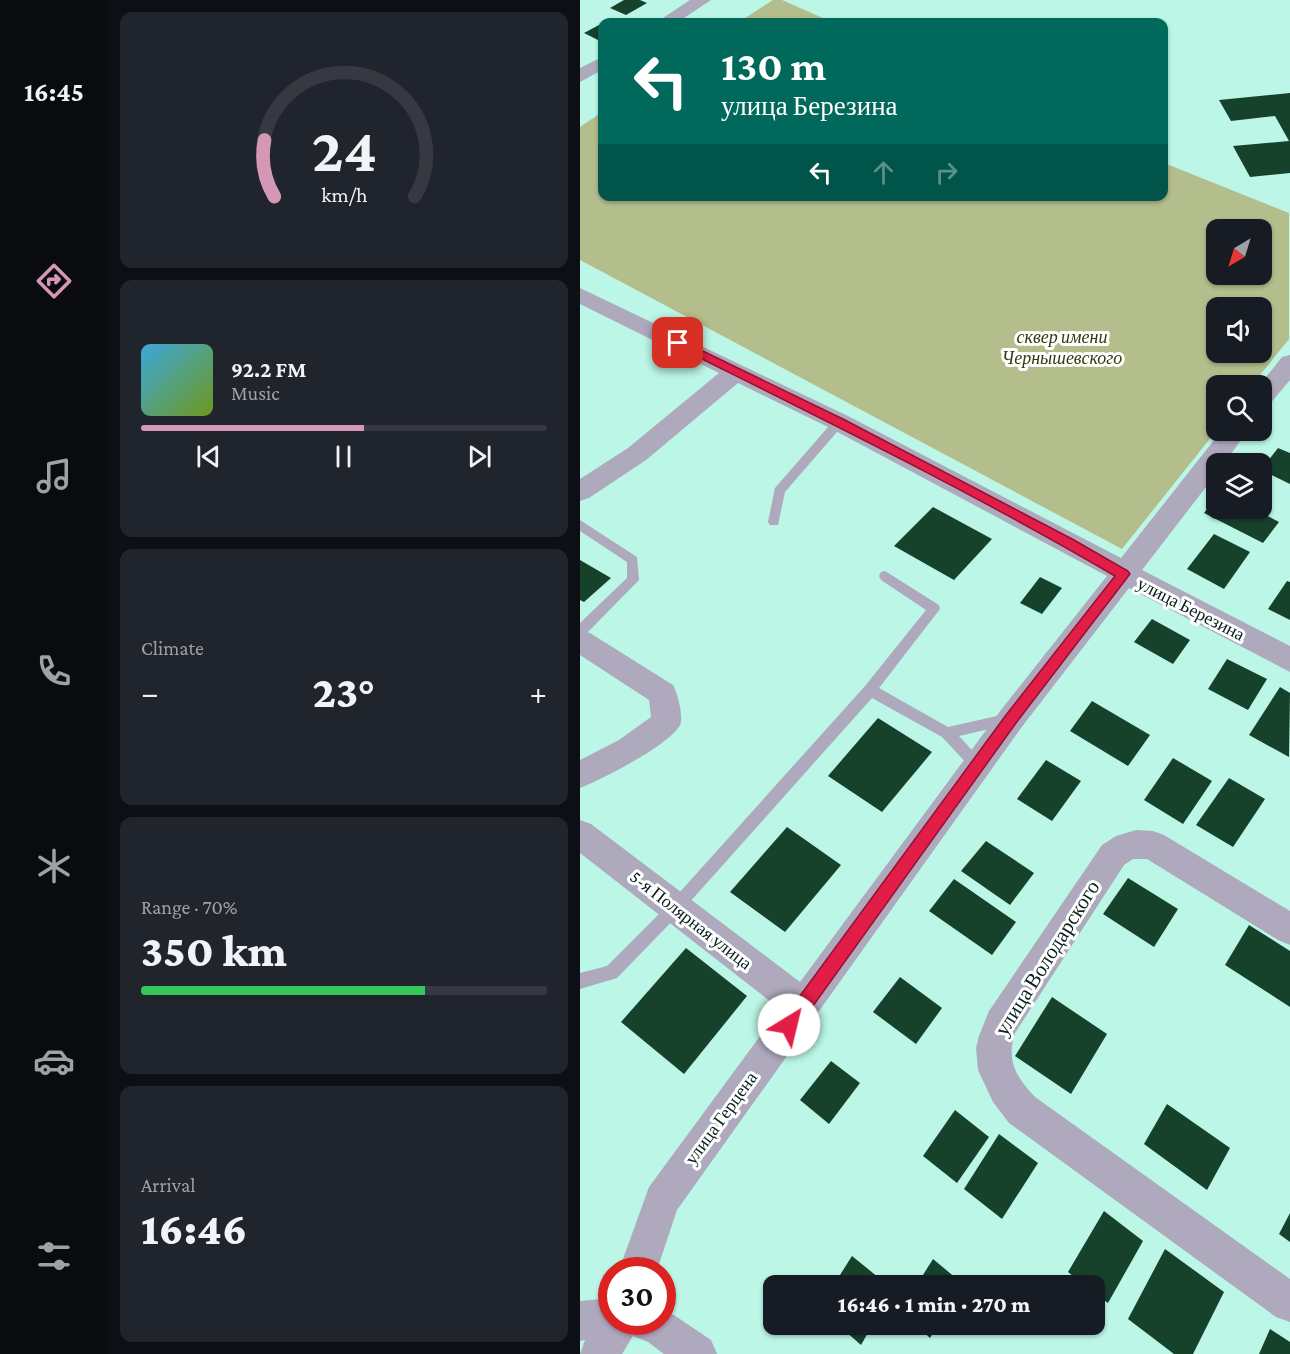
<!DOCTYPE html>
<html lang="en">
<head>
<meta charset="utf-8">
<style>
  :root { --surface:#171b24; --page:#20242c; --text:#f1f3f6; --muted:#9ea1a6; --line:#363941; --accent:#d497b6 }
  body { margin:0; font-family:"Crimson Pro",serif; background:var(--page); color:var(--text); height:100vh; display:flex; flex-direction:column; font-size:22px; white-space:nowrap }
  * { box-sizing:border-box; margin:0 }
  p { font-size:20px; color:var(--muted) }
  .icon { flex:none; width:33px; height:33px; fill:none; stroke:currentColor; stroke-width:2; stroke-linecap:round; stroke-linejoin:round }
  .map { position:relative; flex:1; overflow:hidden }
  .side { display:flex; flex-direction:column; gap:12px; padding:12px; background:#0d0f14; width:472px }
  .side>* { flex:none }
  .top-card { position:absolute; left:18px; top:18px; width:570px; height:183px; border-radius:12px; box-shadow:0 2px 4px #0004; background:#00695c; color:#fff; overflow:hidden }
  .needle { width:39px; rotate:218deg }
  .fabs { position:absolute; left:626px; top:219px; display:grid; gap:12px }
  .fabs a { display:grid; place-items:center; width:66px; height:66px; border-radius:12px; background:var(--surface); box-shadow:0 2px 4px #0004; font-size:30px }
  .speed { position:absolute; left:18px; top:1257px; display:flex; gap:12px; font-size:30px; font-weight:700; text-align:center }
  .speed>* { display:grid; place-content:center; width:78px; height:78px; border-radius:50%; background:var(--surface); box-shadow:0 2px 4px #0004; line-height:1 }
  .speed .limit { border:9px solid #d22; background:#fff; color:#111 }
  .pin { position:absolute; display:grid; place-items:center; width:51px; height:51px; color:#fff; margin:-26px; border-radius:12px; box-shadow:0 3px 9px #0006 }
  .me { position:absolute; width:66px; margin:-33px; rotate:36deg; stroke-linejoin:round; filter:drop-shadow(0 0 4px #0008) }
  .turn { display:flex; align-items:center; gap:21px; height:126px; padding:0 24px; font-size:27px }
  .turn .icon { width:78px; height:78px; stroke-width:2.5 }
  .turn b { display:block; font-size:42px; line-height:51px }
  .lanes { display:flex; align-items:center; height:57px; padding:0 24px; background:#0003; justify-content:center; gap:30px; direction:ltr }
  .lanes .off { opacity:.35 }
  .big { font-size:45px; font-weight:800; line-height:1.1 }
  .side .widget { flex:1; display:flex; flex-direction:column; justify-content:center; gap:9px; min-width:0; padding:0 21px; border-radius:12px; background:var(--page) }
  .side .dial { align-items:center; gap:0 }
  .dial svg { height:156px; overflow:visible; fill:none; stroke:var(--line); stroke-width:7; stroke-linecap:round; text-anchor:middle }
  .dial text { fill:var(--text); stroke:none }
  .song { display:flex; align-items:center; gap:18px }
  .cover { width:72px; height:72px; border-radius:9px; background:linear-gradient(135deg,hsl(200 70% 55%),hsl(80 70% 35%)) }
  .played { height:6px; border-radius:3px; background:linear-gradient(90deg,var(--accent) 55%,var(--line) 55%) }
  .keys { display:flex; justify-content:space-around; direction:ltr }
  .heat { display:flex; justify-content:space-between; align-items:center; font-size:33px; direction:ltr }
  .charge { height:9px; border-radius:4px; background:linear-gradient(90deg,#34c759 70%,var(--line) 0) }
  .trip { position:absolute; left:183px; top:1275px; width:342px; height:60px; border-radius:12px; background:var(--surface); box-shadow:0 2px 4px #0004; font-weight:800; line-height:60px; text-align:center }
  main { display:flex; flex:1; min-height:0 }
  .tab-bar { display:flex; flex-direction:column; width:108px; justify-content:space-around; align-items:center; background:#090b0e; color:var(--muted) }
  .tab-bar .icon { width:42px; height:42px }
  .tab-bar .active { color:var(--accent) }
  .tab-bar b { font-size:27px; color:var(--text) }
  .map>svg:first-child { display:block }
  .green { fill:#b4bd8c; fill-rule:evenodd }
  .building { fill:#16422b }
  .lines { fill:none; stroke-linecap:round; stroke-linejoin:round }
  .lane { fill:#aea9bd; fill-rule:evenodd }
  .street { fill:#aea9bd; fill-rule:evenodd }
  .route { fill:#e11d48; stroke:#92132f; stroke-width:1.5 }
  .labels { text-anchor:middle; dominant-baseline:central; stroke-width:6; stroke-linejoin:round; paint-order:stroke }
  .park-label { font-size:18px; font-style:italic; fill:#333a0b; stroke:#fff }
  .street-label { font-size:18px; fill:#09211c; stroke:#fff }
  .near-street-label { font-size:21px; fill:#09211c; stroke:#fff }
</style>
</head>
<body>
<main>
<nav class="tab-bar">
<b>16:45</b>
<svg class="icon active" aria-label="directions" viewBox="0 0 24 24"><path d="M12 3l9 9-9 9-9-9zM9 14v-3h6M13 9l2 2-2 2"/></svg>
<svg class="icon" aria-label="music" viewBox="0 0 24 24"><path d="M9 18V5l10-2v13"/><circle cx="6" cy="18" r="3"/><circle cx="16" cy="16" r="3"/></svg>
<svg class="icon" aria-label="phone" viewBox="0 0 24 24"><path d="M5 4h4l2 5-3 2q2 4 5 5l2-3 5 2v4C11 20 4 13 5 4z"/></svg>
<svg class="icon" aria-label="climate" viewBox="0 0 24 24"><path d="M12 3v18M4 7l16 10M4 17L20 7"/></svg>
<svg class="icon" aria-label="car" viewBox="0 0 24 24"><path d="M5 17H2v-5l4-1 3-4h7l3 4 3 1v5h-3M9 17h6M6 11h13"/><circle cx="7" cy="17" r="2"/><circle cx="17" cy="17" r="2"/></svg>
<svg class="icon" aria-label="filters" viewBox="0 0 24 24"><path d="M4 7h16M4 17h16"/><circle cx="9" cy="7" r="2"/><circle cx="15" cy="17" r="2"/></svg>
</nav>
<section class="side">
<div class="widget dial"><svg viewBox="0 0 100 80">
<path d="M14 69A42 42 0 1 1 86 69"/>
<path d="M14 69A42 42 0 0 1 9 40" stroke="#d497b6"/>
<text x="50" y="56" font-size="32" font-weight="700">24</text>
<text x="50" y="72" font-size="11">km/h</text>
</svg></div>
<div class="widget">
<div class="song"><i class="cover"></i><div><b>92.2 FM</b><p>Music</p></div></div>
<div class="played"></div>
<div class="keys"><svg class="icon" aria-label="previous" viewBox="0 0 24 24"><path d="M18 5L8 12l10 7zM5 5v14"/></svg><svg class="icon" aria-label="pause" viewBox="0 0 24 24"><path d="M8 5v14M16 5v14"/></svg><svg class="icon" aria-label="next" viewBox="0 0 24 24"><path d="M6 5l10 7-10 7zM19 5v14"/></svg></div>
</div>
<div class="widget"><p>Climate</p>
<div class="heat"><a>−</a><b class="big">23°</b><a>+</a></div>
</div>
<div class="widget"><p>Range · 70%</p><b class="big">350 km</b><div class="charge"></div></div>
<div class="widget"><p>Arrival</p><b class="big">16:46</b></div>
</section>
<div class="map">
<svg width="710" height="1354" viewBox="0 0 710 1354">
  <rect width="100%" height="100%" fill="#bbf6e7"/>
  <g class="green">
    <polygon points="193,0 202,0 252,22 159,22"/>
    <path d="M22,112V196H584V163L709,213V339L672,385L636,386V431L542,549L0,260V127ZM636,230H681V274H636ZM636,308H681V352H636Z"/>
  </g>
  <g class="building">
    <polygon points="44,0 60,0 67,3 46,15 30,8"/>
    <polygon points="19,25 22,26 22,39 20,41 4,33"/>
    <polygon points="710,93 710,173 670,177 653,146 709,141 695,116 651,121 639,100"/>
    <polygon points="698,448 710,453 710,484 681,470"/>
    <polygon points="636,497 636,508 672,508 699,522 683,543 624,513"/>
    <polygon points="353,507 412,539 374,580 314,546"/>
    <polygon points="634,534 670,552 644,589 607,569"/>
    <polygon points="0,560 31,578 4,602 0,600"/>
    <polygon points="460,577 482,588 462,614 440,603"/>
    <polygon points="707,581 710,582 710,620 688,609"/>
    <polygon points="572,619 610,640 593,664 554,642"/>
    <polygon points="647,659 687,679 668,710 628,689"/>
    <polygon points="700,687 710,693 709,757 669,735"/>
    <polygon points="512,701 570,735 548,766 490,731"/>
    <polygon points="298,718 352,752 302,812 248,776"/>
    <polygon points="593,758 632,781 603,824 564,800"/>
    <polygon points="466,760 501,781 472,821 437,799"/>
    <polygon points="649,778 685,799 653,847 616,825"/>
    <polygon points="207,827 261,865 205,932 150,892"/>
    <polygon points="406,841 454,873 430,905 381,871"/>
    <polygon points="548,878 598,909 574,947 523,914"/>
    <polygon points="374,879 436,922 412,955 349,911"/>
    <polygon points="669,925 710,951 710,1007 645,965"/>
    <polygon points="106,948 167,996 104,1074 41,1022"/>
    <polygon points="320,977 362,1008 336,1044 293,1012"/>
    <polygon points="472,997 527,1034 491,1094 435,1056"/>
    <polygon points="251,1061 280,1083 249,1124 220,1100"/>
    <polygon points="587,1104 650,1148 627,1190 564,1144"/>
    <polygon points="375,1110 409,1137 377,1183 343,1156"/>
    <polygon points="419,1134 458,1163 422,1219 384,1189"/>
    <polygon points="524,1211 563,1241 528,1303 514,1293 514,1286 505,1286 488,1272"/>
    <polygon points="710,1213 710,1242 699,1234"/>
    <polygon points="585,1249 644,1292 613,1354 594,1354 548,1319"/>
    <polygon points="272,1256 309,1286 253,1286"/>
    <polygon points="353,1259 383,1284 381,1286 336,1286"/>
    <polygon points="257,1324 293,1324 281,1345"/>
    <polygon points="335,1324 358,1324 350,1338"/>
    <polygon points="690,1329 710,1342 710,1354 679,1354"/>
  </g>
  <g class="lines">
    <g class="lane">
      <polygon points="259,418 263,419 263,425 205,492 198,525 190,525 188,522 195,488 255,419"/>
      <polygon points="0,520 57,557 59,580 5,635 0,636 0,623 47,578 47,562 0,531"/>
      <polygon points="305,571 359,605 360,609 299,688 368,727 430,713 435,715 437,719 435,723 379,736 402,761 404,765 402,769 397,771 392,769 362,737 292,698 100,913 37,978 0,989 0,973 27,966 90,903 285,686 346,610 301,580 299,576 301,572"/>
    </g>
    <g class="street">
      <polygon points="110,0 131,0 98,22 77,22"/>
      <polygon points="22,57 22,70 0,82 0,68"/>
      <polygon points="0,288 268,416 541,558 642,430 668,430 644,464 636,464 636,474 562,570 710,646 710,672 549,588 441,728 97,1210 77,1270 39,1270 69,1187 200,1009 0,853 0,820 11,824 220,982 421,710 527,576 250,428 158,383 66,460 9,498 0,501 0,479 48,448 139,373 0,304"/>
      <polygon points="710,355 710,380 689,405 681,407 681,386 679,386 702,357"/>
      <path d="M0,630L10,633L93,685C98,695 102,711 101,722C98,741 19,781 0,788V760L39,740L71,717L69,700L0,655Z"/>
      <path d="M556,830L573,831L584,835L710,911V945L698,940L567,859H553L544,865L435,1033C426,1061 436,1077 455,1097L710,1279V1322L696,1317L429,1123L413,1102L398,1070L396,1048L399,1036L409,1011L522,845L536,836Z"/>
      <polygon points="32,1298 32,1322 82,1322 82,1307 131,1340 137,1354 84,1354 68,1342 53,1336 42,1354 0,1354 5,1340 0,1341 0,1301"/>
    </g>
  </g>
  <path class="route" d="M98,339L263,419L494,540L548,571L550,574L436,723L215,1031L209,1033L203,1031L201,1025L203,1019L426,715L535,576C392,492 242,419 94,345V340Z"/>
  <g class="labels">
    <g class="park-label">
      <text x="482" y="337">сквер имени<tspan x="482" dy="21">Чернышевского</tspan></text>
    </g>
    <g class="street-label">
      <text transform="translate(611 609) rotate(27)">улица Березина</text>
      <text transform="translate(111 920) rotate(38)">5-я Полярная улица</text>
      <text transform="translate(141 1118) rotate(-54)">улица Герцена</text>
    </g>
    <g class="near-street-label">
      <text transform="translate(467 958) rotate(-58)">улица Володарского</text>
    </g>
  </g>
</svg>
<div class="fabs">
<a><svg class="needle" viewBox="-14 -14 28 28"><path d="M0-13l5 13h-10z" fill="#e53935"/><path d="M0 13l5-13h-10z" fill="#9ea1a6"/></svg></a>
<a><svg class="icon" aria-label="sound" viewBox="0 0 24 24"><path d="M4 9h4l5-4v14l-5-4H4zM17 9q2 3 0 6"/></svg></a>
<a><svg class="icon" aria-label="search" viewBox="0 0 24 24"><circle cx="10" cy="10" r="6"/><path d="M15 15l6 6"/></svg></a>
<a><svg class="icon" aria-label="layers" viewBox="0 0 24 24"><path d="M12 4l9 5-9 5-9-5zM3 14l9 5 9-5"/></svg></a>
</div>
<div class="speed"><div class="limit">30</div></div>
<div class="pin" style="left:98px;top:343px;background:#d93025"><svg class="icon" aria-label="arrive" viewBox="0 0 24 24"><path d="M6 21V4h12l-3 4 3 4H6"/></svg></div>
<svg class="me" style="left:209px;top:1025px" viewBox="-20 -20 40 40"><circle r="19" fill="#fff"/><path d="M0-13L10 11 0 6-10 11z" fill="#e11d48"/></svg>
<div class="trip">16:46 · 1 min · 270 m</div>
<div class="top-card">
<div class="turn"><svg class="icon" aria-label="left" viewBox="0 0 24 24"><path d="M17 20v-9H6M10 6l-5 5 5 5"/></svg><div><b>130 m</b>улица Березина</div></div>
<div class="lanes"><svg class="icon" aria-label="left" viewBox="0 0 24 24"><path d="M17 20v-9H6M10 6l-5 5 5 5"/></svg><svg class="icon off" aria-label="ahead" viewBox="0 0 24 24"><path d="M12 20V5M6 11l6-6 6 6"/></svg><svg class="icon off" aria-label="right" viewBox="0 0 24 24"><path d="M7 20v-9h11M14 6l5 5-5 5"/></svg></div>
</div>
</div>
</main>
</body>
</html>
